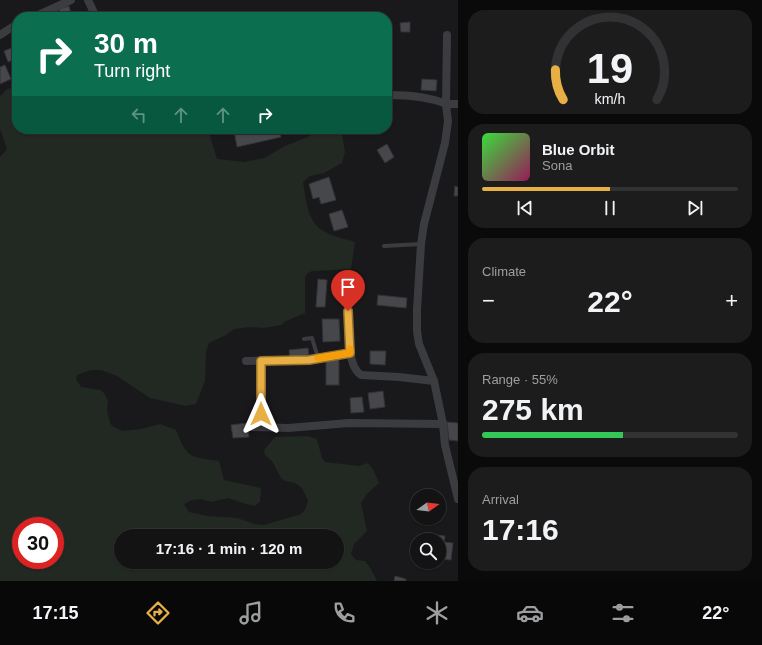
<!DOCTYPE html>
<html lang="en">
<head>
<meta charset="utf-8">
<style>
  :root { --surface:#131314; --page:#1c1c1d; --text:#f1f3f6; --muted:#9d9ea0; --line:#323234; --accent:#e8af44 }
  body { margin:0; font-family:Arial,sans-serif; background:var(--page); color:var(--text); height:100vh; display:flex; flex-direction:column; font-size:15px; white-space:nowrap }
  * { box-sizing:border-box; margin:0 }
  p { font-size:13px; color:var(--muted) }
  .icon { flex:none; width:22px; height:22px; fill:none; stroke:currentColor; stroke-width:2; stroke-linecap:round; stroke-linejoin:round }
  .map { position:relative; flex:1; overflow:hidden }
  .details { display:flex; flex-direction:column; gap:10px; padding:10px; background:#0a0a0b; width:304px }
  .details>* { flex:none }
  .guide { position:absolute; left:12px; top:12px; width:380px; height:122px; border-radius:16px; box-shadow:0 1px 3px #0004,0 0 0 1px var(--line); background:#0b6e4f; color:#fff; overflow:hidden }
  .needle { width:26px; rotate:76deg }
  .buttons { position:absolute; left:410px; top:489px; display:grid; gap:8px }
  .buttons a { display:grid; place-items:center; width:36px; height:36px; border-radius:50%; background:var(--surface); box-shadow:0 1px 3px #0004,0 0 0 1px var(--line); font-size:20px }
  .speed { position:absolute; left:12px; top:517px; display:flex; gap:8px; font-size:20px; font-weight:700; text-align:center }
  .speed>* { display:grid; place-content:center; width:52px; height:52px; border-radius:50%; background:var(--surface); box-shadow:0 1px 3px #0004,0 0 0 1px var(--line); line-height:1 }
  .speed .limit { border:6px solid #d22; background:#fff; color:#111 }
  .pin { position:absolute; display:grid; place-items:center; width:34px; height:34px; color:#fff; margin:-41px -17px; border-radius:50% 50% 50% 0; rotate:-45deg; box-shadow:0 0 4px #0007 }
  .pin .icon { rotate:45deg }
  .me { position:absolute; width:44px; margin:-22px; rotate:0deg; stroke-linejoin:round; filter:drop-shadow(0 0 3px #0008) }
  .turn { display:flex; align-items:center; gap:14px; height:84px; padding:0 16px; font-size:18px }
  .turn .icon { width:52px; height:52px; stroke-width:2.5 }
  .turn b { display:block; font-size:28px; line-height:34px }
  .lanes { display:flex; align-items:center; height:38px; padding:0 16px; background:#0003; justify-content:center; gap:20px; direction:ltr }
  .lanes .off { opacity:.35 }
  .big { font-size:30px; font-weight:800; line-height:1.1 }
  .details .widget { flex:1; display:flex; flex-direction:column; justify-content:center; gap:6px; min-width:0; padding:0 14px; border-radius:16px; background:var(--page) }
  .details .dial { align-items:center; gap:0 }
  .dial svg { height:104px; overflow:visible; fill:none; stroke:var(--line); stroke-width:7; stroke-linecap:round; text-anchor:middle }
  .dial text { fill:var(--text); stroke:none }
  .song { display:flex; align-items:center; gap:12px }
  .cover { width:48px; height:48px; border-radius:6px; background:linear-gradient(135deg,hsl(120 70% 55%),hsl(330 70% 35%)) }
  .played { height:4px; border-radius:2px; background:linear-gradient(90deg,var(--accent) 50%,var(--line) 50%) }
  .keys { display:flex; justify-content:space-around; direction:ltr }
  .heat { display:flex; justify-content:space-between; align-items:center; font-size:22px; direction:ltr }
  .charge { height:6px; border-radius:3px; background:linear-gradient(90deg,#34c759 55%,var(--line) 0) }
  .trip { position:absolute; left:114px; top:529px; width:230px; height:40px; border-radius:20px; background:var(--surface); box-shadow:0 1px 3px #0004,0 0 0 1px var(--line); font-weight:800; line-height:40px; text-align:center }
  .tab-bar { display:flex; height:64px; justify-content:space-around; align-items:center; background:#080808; color:var(--muted) }
  .tab-bar .icon { width:28px; height:28px }
  .tab-bar .selected { color:var(--accent) }
  .tab-bar b { font-size:18px; color:var(--text) }
  main { display:flex; flex:1; min-height:0 }
  .map>svg:first-child { display:block }
  .green { fill:#212922; fill-rule:evenodd }
  .building { fill:#46474b; stroke:#333337 }
  .lines { fill:none; stroke-linecap:round; stroke-linejoin:round }
  .lane { stroke:#3b3c40; stroke-width:4 }
  .street { stroke:#3b3c40; stroke-width:8 }
  .route-casing { stroke:#97722c; stroke-width:10 }
  .route { stroke:#e8af44; stroke-width:7 }
  .slow { stroke:#f59e0b; stroke-width:7 }
</style>
</head>
<body>
<main>
<div class="map">
<svg width="458" height="581" viewBox="0 0 458 581">
  <rect width="100%" height="100%" fill="#19191b"/>
  <path class="green" d="M17,85V129H208L217,159L244,162L264,158L285,146L308,137L317,129H341L345,152L342,163L324,173L310,176L303,182C306,198 307,221 322,230C331,236 345,239 355,242L351,269L312,271L308,273L305,277V313L284,322L281,325L264,328L250,327L234,329L226,335L209,343L206,352L205,381L196,404L186,406L150,398L117,376L101,370H91L77,375L76,379L81,387L100,390L104,393L108,401L107,411L111,425L122,431L141,429L160,424L176,430C187,458 189,457 219,461L224,480L261,488L260,502L255,506L246,504L228,498L211,502L201,499L192,500L184,504L189,512L207,516L237,518L255,524L264,525L301,514L305,510L308,501L302,488L295,483L285,481L281,478L272,461L265,455L264,450L275,437L307,436L317,439L322,458L325,462L359,466L368,463L374,471L379,483L366,495L361,503L367,531L354,544L351,554L356,560L365,561L371,569L377,581H0V157L7,149L0,129V96L6,90ZM21,526H55V560H21ZM121,536H337V562H121Z"/>
  <g class="building">
    <polygon points="69,6 72,17 62,17 59,9"/>
    <polygon points="410,22 410,32 401,32 400,23"/>
    <polygon points="14,47 17,53 17,58 8,62 4,51"/>
    <polygon points="5,65 11,79 0,84 0,67"/>
    <polygon points="422,79 437,80 436,91 421,90"/>
    <polygon points="239,129 279,129 281,137 237,147 234,130"/>
    <polygon points="387,144 394,157 385,163 377,150"/>
    <polygon points="329,177 336,200 321,204 319,197 313,199 309,184"/>
    <polygon points="455,186 458,187 458,196 454,196"/>
    <polygon points="342,210 348,227 334,231 329,214"/>
    <polygon points="318,279 327,280 325,307 316,307"/>
    <polygon points="378,295 407,298 406,308 377,305"/>
    <polygon points="322,319 339,319 340,341 323,342"/>
    <polygon points="308,348 309,358 290,359 289,350"/>
    <polygon points="370,351 386,351 385,365 370,364"/>
    <rect x="326" y="358" width="13" height="27"/>
    <polygon points="383,391 385,407 370,409 368,393"/>
    <polygon points="362,397 364,412 351,413 350,398"/>
    <polygon points="447,422 458,423 458,441 449,440"/>
    <polygon points="247,423 249,437 233,438 231,425"/>
    <polygon points="427,534 445,536 444,542 453,543 451,560 439,559 439,540 426,540"/>
    <polygon points="395,576 406,579 406,581 394,581"/>
  </g>
  <g class="lines">
    <g class="lane">
      <polyline points="384,246 421,244"/>
      <polyline points="304,339 312,338 318,358"/>
    </g>
    <g class="street">
      <polyline points="88,0 96,17"/>
      <polyline points="34,17 71,0"/>
      <polyline points="0,35 17,24"/>
      <polyline points="447,35 446,104 458,104"/>
      <path d="M387,95C406,95 428,96 446,104L448,121L445,143L424,224L421,244L417,310V331L419,344L434,381L443,424L445,445L458,499"/>
      <path d="M349,311C349,328 346,365 361,375L399,377L434,381"/>
      <polyline points="246,361 309,360 350,353"/>
      <polyline points="251,427 288,428 349,423 443,424"/>
      <polyline points="261,427 261,361"/>
    </g>
  </g>
  <g class="lines">
    <defs>
      <polyline id="route" points="261,414 261,361 309,360 350,353 348,311"/>
    </defs>
    <use href="#route" class="route-casing"/>
    <use href="#route" class="route"/>
    <polyline class="slow" points="318,358 350,353 350,349"/>
  </g>
</svg>
<div class="buttons">
<a><svg class="needle" viewBox="-14 -14 28 28"><path d="M0-13l5 13h-10z" fill="#e53935"/><path d="M0 13l5-13h-10z" fill="#9d9ea0"/></svg></a>
<a><svg class="icon" aria-label="search" viewBox="0 0 24 24"><circle cx="10" cy="10" r="6"/><path d="M15 15l6 6"/></svg></a>
</div>
<div class="speed"><div class="limit">30</div></div>
<div class="pin" style="left:348px;top:311px;background:#d93025"><svg class="icon" aria-label="arrive" viewBox="0 0 24 24"><path d="M6 21V4h12l-3 4 3 4H6"/></svg></div>
<svg class="me" style="left:261px;top:414px" viewBox="-20 -20 40 40"><path d="M0-17L14 15 0 8-14 15z" fill="#e8af44" stroke="#fff" stroke-width="4"/></svg>
<div class="trip">17:16 · 1 min · 120 m</div>
<div class="guide">
<div class="turn"><svg class="icon" aria-label="right" viewBox="0 0 24 24"><path d="M7 20v-9h11M14 6l5 5-5 5"/></svg><div><b>30 m</b>Turn right</div></div>
<div class="lanes"><svg class="icon off" aria-label="left" viewBox="0 0 24 24"><path d="M17 20v-9H6M10 6l-5 5 5 5"/></svg><svg class="icon off" aria-label="ahead" viewBox="0 0 24 24"><path d="M12 20V5M6 11l6-6 6 6"/></svg><svg class="icon off" aria-label="ahead" viewBox="0 0 24 24"><path d="M12 20V5M6 11l6-6 6 6"/></svg><svg class="icon" aria-label="right" viewBox="0 0 24 24"><path d="M7 20v-9h11M14 6l5 5-5 5"/></svg></div>
</div>
</div>
<section class="details">
<div class="widget dial"><svg viewBox="0 0 100 80">
<path d="M14 69A42 42 0 1 1 86 69"/>
<path d="M14 69A42 42 0 0 1 8 46" stroke="#e8af44"/>
<text x="50" y="56" font-size="32" font-weight="700">19</text>
<text x="50" y="72" font-size="11">km/h</text>
</svg></div>
<div class="widget">
<div class="song"><i class="cover"></i><div><b>Blue Orbit</b><p>Sona</p></div></div>
<div class="played"></div>
<div class="keys"><svg class="icon" aria-label="previous" viewBox="0 0 24 24"><path d="M18 5L8 12l10 7zM5 5v14"/></svg><svg class="icon" aria-label="pause" viewBox="0 0 24 24"><path d="M8 5v14M16 5v14"/></svg><svg class="icon" aria-label="next" viewBox="0 0 24 24"><path d="M6 5l10 7-10 7zM19 5v14"/></svg></div>
</div>
<div class="widget"><p>Climate</p>
<div class="heat"><a>−</a><b class="big">22°</b><a>+</a></div>
</div>
<div class="widget"><p>Range · 55%</p><b class="big">275 km</b><div class="charge"></div></div>
<div class="widget"><p>Arrival</p><b class="big">17:16</b></div>
</section>
</main>
<nav class="tab-bar">
<b>17:15</b>
<svg class="icon selected" aria-label="directions" viewBox="0 0 24 24"><path d="M12 3l9 9-9 9-9-9zM9 14v-3h6M13 9l2 2-2 2"/></svg>
<svg class="icon" aria-label="music" viewBox="0 0 24 24"><path d="M9 18V5l10-2v13"/><circle cx="6" cy="18" r="3"/><circle cx="16" cy="16" r="3"/></svg>
<svg class="icon" aria-label="phone" viewBox="0 0 24 24"><path d="M5 4h4l2 5-3 2q2 4 5 5l2-3 5 2v4C11 20 4 13 5 4z"/></svg>
<svg class="icon" aria-label="climate" viewBox="0 0 24 24"><path d="M12 3v18M4 7l16 10M4 17L20 7"/></svg>
<svg class="icon" aria-label="car" viewBox="0 0 24 24"><path d="M5 17H2v-5l4-1 3-4h7l3 4 3 1v5h-3M9 17h6M6 11h13"/><circle cx="7" cy="17" r="2"/><circle cx="17" cy="17" r="2"/></svg>
<svg class="icon" aria-label="filters" viewBox="0 0 24 24"><path d="M4 7h16M4 17h16"/><circle cx="9" cy="7" r="2"/><circle cx="15" cy="17" r="2"/></svg>
<b>22°</b>
</nav>
</body>
</html>
